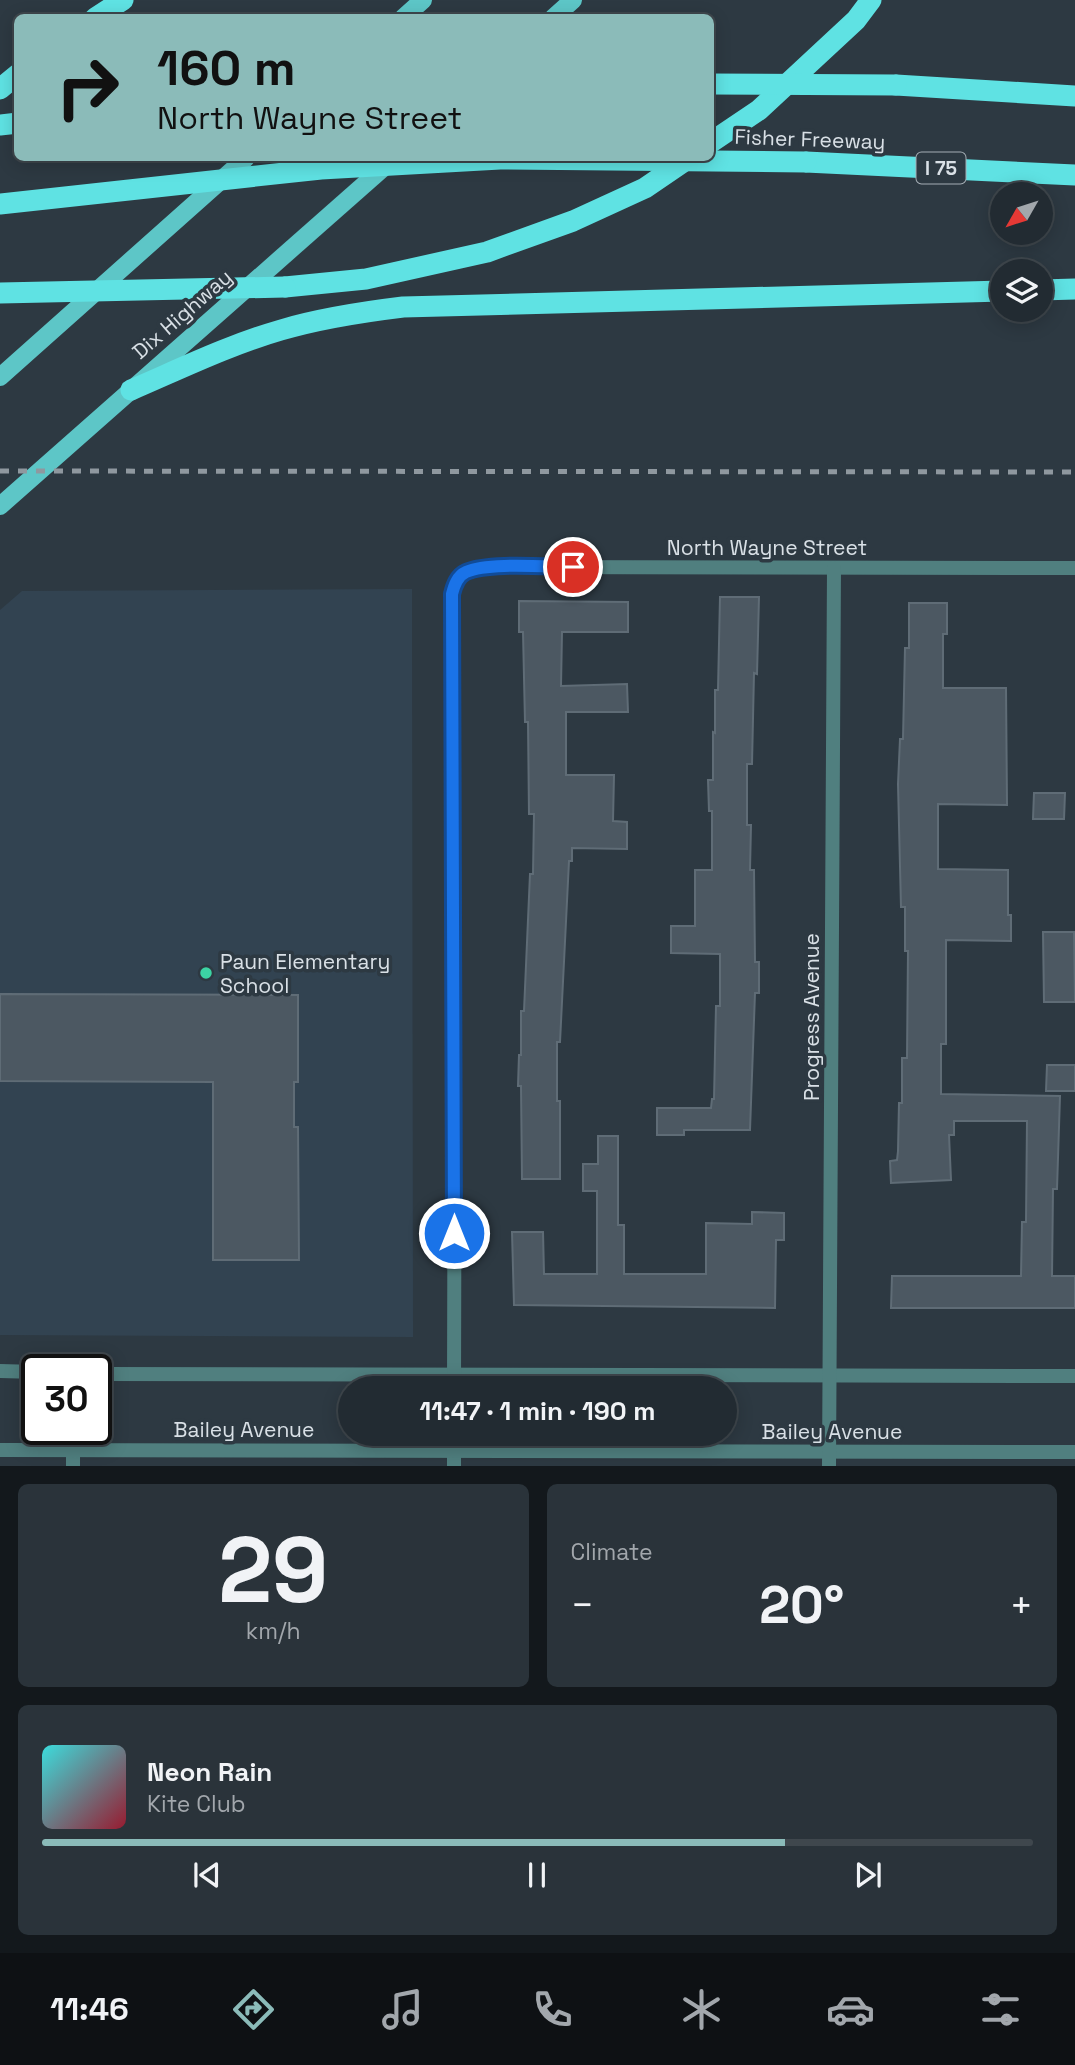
<!DOCTYPE html>
<html lang="en">
<head>
<meta charset="utf-8">
<style>
  :root { --surface:#222b32; --page:#2a333a; --text:#f1f3f6; --muted:#a2a7ac; --line:#3f474d; --accent:#8bbbb9 }
  body { margin:0; font-family:"Space Grotesk",sans-serif; background:var(--page); color:var(--text); height:100vh; display:flex; flex-direction:column; font-size:26px; white-space:nowrap }
  * { box-sizing:border-box; margin:0 }
  p { font-size:23px; color:var(--muted) }
  .icon { flex:none; width:38px; height:38px; fill:none; stroke:currentColor; stroke-width:2; stroke-linecap:round; stroke-linejoin:round }
  .map { position:relative; height:1466px; overflow:hidden }
  .drawer { display:flex; flex-direction:column; gap:18px; padding:18px; background:#13181c; flex:1 }
  .drawer>* { flex:none }
  .guide { position:absolute; left:14px; top:14px; width:700px; height:147px; border-radius:10px; box-shadow:0 4px 18px #0003,0 0 0 2px var(--line); background:#8bbbb9; color:#111; overflow:hidden }
  .needle { width:46px; rotate:231deg }
  .fabs { position:absolute; left:990px; top:182px; display:grid; gap:14px }
  .fabs a { display:grid; place-items:center; width:63px; height:63px; border-radius:50%; background:var(--surface); box-shadow:0 4px 18px #0003,0 0 0 2px var(--line); font-size:35px }
  .speed { position:absolute; left:21px; top:1354px; display:flex; gap:14px; font-size:35px; font-weight:700; text-align:center }
  .speed>* { display:grid; place-content:center; width:91px; height:91px; border-radius:50%; background:var(--surface); box-shadow:0 4px 18px #0003,0 0 0 2px var(--line); line-height:1 }
  .speed .limit { border:4px solid #111; border-radius:10px; background:#fff; color:#111 }
  .pin { position:absolute; display:grid; place-items:center; width:60px; height:60px; color:#fff; margin:-30px; border:4px solid #fff; border-radius:50%; box-shadow:0 2px 7px #0007 }
  .me { position:absolute; width:77px; margin:-38px; rotate:0deg; stroke-linejoin:round; filter:drop-shadow(0 0 5px #0008) }
  .turn { display:flex; align-items:center; gap:24px; height:147px; padding:0 28px; font-size:32px }
  .turn .icon { width:91px; height:91px; stroke-width:2.5 }
  .turn b { display:block; font-size:49px; line-height:60px }
  .big { font-size:52px; font-weight:700; line-height:1.1 }
  .drawer .tile { flex:1; display:flex; flex-direction:column; justify-content:center; gap:10px; min-width:0; padding:0 24px; border-radius:10px; background:var(--page) }
  .drawer .dial { align-items:center; gap:0 }
  .dial b { font-size:91px; line-height:1 }
  .song { display:flex; align-items:center; gap:21px }
  .cover { width:84px; height:84px; border-radius:10px; background:linear-gradient(135deg,hsl(180 70% 55%),hsl(350 70% 35%)) }
  .played { height:7px; border-radius:4px; background:linear-gradient(90deg,var(--accent) 75%,var(--line) 75%) }
  .keys { display:flex; justify-content:space-around; direction:ltr }
  .heat { display:flex; justify-content:space-between; align-items:center; font-size:38px; direction:ltr }
  .drawer .tiles { flex:1; display:grid; gap:18px; grid-template-columns:1fr 1fr }
  .tile:last-child { grid-column:span 2 }
  .trip { position:absolute; left:338px; top:1376px; width:399px; height:70px; border-radius:35px; background:var(--surface); box-shadow:0 4px 18px #0003,0 0 0 2px var(--line); font-weight:700; line-height:70px; text-align:center }
  .menu { display:flex; height:112px; justify-content:space-around; align-items:center; background:#0e1114; color:var(--muted) }
  .menu .icon { width:49px; height:49px }
  .menu .on { color:var(--accent) }
  .menu b { font-size:32px; color:var(--text) }
  .map>svg:first-child { display:block }
  .built { fill:#324351 }
  .building { fill:#4c5862; stroke:#5f6c76; stroke-width:2 }
  .lines { fill:none; stroke-linecap:round; stroke-linejoin:round }
  .minor { stroke:#507f7f; stroke-width:14 }
  .primary { stroke:#5dc6c7; stroke-width:18 }
  .motorway { stroke:#5fe2e3; stroke-width:21 }
  .rail { stroke:#8f989f; stroke-width:5; stroke-dasharray:9 9; stroke-linecap:butt }
  .motorway-bridge { stroke:#5fe2e3; stroke-width:21 }
  .route-casing { stroke:#114b97; stroke-width:18 }
  .route { stroke:#1a73e8; stroke-width:12 }
  .poi-dot { fill:#3cd4a4; stroke:#2d3942; stroke-width:2.5 }
  .labels { text-anchor:middle; dominant-baseline:central; stroke-width:7; stroke-linejoin:round; paint-order:stroke }
  .shield { fill:#2d3942; stroke:#a5aeb5; stroke-width:2 }
  .shield-label { font-size:19px; font-weight:bold; fill:#d9e0e6 }
  .street-label { font-size:21px; fill:#d9e0e6; stroke:#2d3942 }
  .poi-label { font-size:21px; fill:#d9e0e6; stroke:#2d3942; text-anchor:start }
</style>
</head>
<body>
<div class="map">
<svg width="1075" height="1467" viewBox="0 0 1075 1467">
  <rect width="100%" height="100%" fill="#2d3942"/>
  <polygon class="built" points="412,589 413,1337 0,1335 0,610 22,591"/>
  <g class="building">
    <polygon points="720,597 759,597 757,674 754,673 752,764 747,764 747,825 751,825 750,870 754,870 755,962 759,962 759,993 755,993 750,1130 684,1130 684,1135 657,1135 657,1108 711,1108 712,1099 714,1099 716,1006 720,1006 720,954 671,953 671,926 695,926 695,870 712,870 712,811 709,811 708,780 713,780 713,732 715,733 715,690 718,690"/>
    <polygon points="519,601 628,602 628,632 562,632 561,686 627,684 628,712 566,712 566,775 614,775 613,821 627,822 627,849 572,848 572,861 569,861 560,1042 557,1042 557,1101 560,1101 560,1179 522,1179 521,1086 518,1086 519,1055 521,1055 521,1011 524,1011 530,874 533,874 534,814 529,814 528,722 525,722 523,632 519,632"/>
    <polygon points="909,603 947,603 947,634 943,634 943,688 1006,688 1007,805 938,804 938,869 1008,870 1008,915 1011,915 1011,941 946,940 946,1044 941,1044 941,1094 1060,1096 1057,1189 1053,1189 1052,1276 1075,1276 1075,1308 891,1308 892,1276 1021,1276 1022,1222 1026,1222 1027,1121 954,1121 954,1135 949,1135 951,1180 891,1183 890,1161 897,1160 898,1151 899,1103 902,1103 902,1058 907,1058 908,951 905,951 905,907 901,907 898,784 900,739 903,739 905,648 909,648"/>
    <polygon points="1034,793 1065,793 1064,819 1033,819"/>
    <polygon points="1043,932 1074,932 1075,1002 1044,1002"/>
    <polygon points="0,994 298,995 298,1082 294,1082 294,1127 298,1127 299,1260 213,1260 213,1082 0,1081"/>
    <polygon points="1047,1065 1075,1065 1075,1091 1046,1091"/>
    <polygon points="598,1136 618,1136 618,1225 624,1225 624,1274 706,1274 706,1223 752,1224 752,1212 784,1213 784,1240 776,1240 775,1308 514,1305 512,1232 543,1232 544,1274 597,1274 597,1191 583,1191 583,1164 598,1164"/>
  </g>
  <g class="lines">
    <g class="minor">
      <polyline points="0,1371 37,1372"/>
      <polyline points="96,1374 1075,1376"/>
      <path d="M454,1388L455,990L452,594C457,571 473,570 494,567L1075,568"/>
      <polyline points="73,1430 73,1467"/>
      <polyline points="454,1433 454,1467"/>
      <polyline points="0,1450 1075,1452"/>
      <polyline points="829,1467 834,568"/>
    </g>
    <g class="primary">
      <polyline points="403,18 423,0"/>
      <polyline points="553,18 573,0"/>
      <polyline points="0,377 246,158"/>
      <polyline points="0,506 391,161"/>
    </g>
    <g class="motorway">
      <polyline points="95,18 123,0"/>
      <polyline points="896,85 1075,96"/>
      <polyline points="0,89 18,74"/>
      <polyline points="0,125 18,123"/>
      <polyline points="710,143 759,110 856,20 871,0"/>
      <polyline points="806,162 1075,175"/>
      <polyline points="285,287 366,279 487,252 573,221 645,188 689,158"/>
      <polyline points="1041,290 1075,289"/>
      <path d="M131,390C180,369 229,345 281,330C321,318 362,312 403,307L1003,291"/>
    </g>
    <polyline class="rail" points="0,471 1075,472"/>
    <g class="motorway-bridge">
      <polyline points="710,84 896,85"/>
      <polyline points="0,204 321,169 500,159 806,162"/>
      <polyline points="0,293 285,287"/>
    </g>
  </g>
  <g class="lines">
    <defs>
      <path id="route" d="M454,1233L452,594C454,586 457,576 466,572C488,562 547,567 573,567"/>
    </defs>
    <use href="#route" class="route-casing"/>
    <use href="#route" class="route"/>
  </g>
  <circle class="poi-dot" cx="206" cy="973" r="7"/>
  <g class="labels">
    <rect class="shield" x="916.5" y="152.5" width="49" height="31" rx="5"/>
    <g class="shield-label">
      <text x="941" y="168">I 75</text>
    </g>
    <g class="street-label">
      <text transform="translate(810 139) rotate(2)">Fisher Freeway</text>
      <text transform="translate(182 314) rotate(-41)">Dix Highway</text>
      <text x="767" y="547">North Wayne Street</text>
      <text transform="translate(811 1017) rotate(-90)">Progress Avenue</text>
      <text x="244" y="1429">Bailey Avenue</text>
      <text x="832" y="1431">Bailey Avenue</text>
    </g>
    <g class="poi-label">
      <text x="220" y="961">Paun Elementary<tspan x="220" dy="24">School</tspan></text>
    </g>
  </g>
</svg>
<div class="fabs">
<a><svg class="needle" viewBox="-14 -14 28 28"><path d="M0-13l5 13h-10z" fill="#e53935"/><path d="M0 13l5-13h-10z" fill="#a2a7ac"/></svg></a>
<a><svg class="icon" aria-label="layers" viewBox="0 0 24 24"><path d="M12 4l9 5-9 5-9-5zM3 14l9 5 9-5"/></svg></a>
</div>
<div class="speed"><div class="limit">30</div></div>
<div class="pin" style="left:573px;top:567px;background:#d93025"><svg class="icon" aria-label="arrive" viewBox="0 0 24 24"><path d="M6 21V4h12l-3 4 3 4H6"/></svg></div>
<svg class="me" style="left:454px;top:1233px" viewBox="-20 -20 40 40"><circle r="17" fill="#1a73e8" stroke="#fff" stroke-width="3"/><path d="M0-11L8 9 0 5-8 9z" fill="#fff"/></svg>
<div class="trip">11:47 · 1 min · 190 m</div>
<div class="guide">
<div class="turn"><svg class="icon" aria-label="right" viewBox="0 0 24 24"><path d="M7 20v-9h11M14 6l5 5-5 5"/></svg><div><b>160 m</b>North Wayne Street</div></div>
</div>
</div>
<section class="drawer">
<div class="tiles">
<div class="tile dial"><b>29</b><p>km/h</p></div>
<div class="tile"><p>Climate</p>
<div class="heat"><a>−</a><b class="big">20°</b><a>+</a></div>
</div>
<div class="tile">
<div class="song"><i class="cover"></i><div><b>Neon Rain</b><p>Kite Club</p></div></div>
<div class="played"></div>
<div class="keys"><svg class="icon" aria-label="previous" viewBox="0 0 24 24"><path d="M18 5L8 12l10 7zM5 5v14"/></svg><svg class="icon" aria-label="pause" viewBox="0 0 24 24"><path d="M8 5v14M16 5v14"/></svg><svg class="icon" aria-label="next" viewBox="0 0 24 24"><path d="M6 5l10 7-10 7zM19 5v14"/></svg></div>
</div>
</div>
</section>
<nav class="menu">
<b>11:46</b>
<svg class="icon on" aria-label="directions" viewBox="0 0 24 24"><path d="M12 3l9 9-9 9-9-9zM9 14v-3h6M13 9l2 2-2 2"/></svg>
<svg class="icon" aria-label="music" viewBox="0 0 24 24"><path d="M9 18V5l10-2v13"/><circle cx="6" cy="18" r="3"/><circle cx="16" cy="16" r="3"/></svg>
<svg class="icon" aria-label="phone" viewBox="0 0 24 24"><path d="M5 4h4l2 5-3 2q2 4 5 5l2-3 5 2v4C11 20 4 13 5 4z"/></svg>
<svg class="icon" aria-label="climate" viewBox="0 0 24 24"><path d="M12 3v18M4 7l16 10M4 17L20 7"/></svg>
<svg class="icon" aria-label="car" viewBox="0 0 24 24"><path d="M5 17H2v-5l4-1 3-4h7l3 4 3 1v5h-3M9 17h6M6 11h13"/><circle cx="7" cy="17" r="2"/><circle cx="17" cy="17" r="2"/></svg>
<svg class="icon" aria-label="filters" viewBox="0 0 24 24"><path d="M4 7h16M4 17h16"/><circle cx="9" cy="7" r="2"/><circle cx="15" cy="17" r="2"/></svg>
</nav>
</body>
</html>
